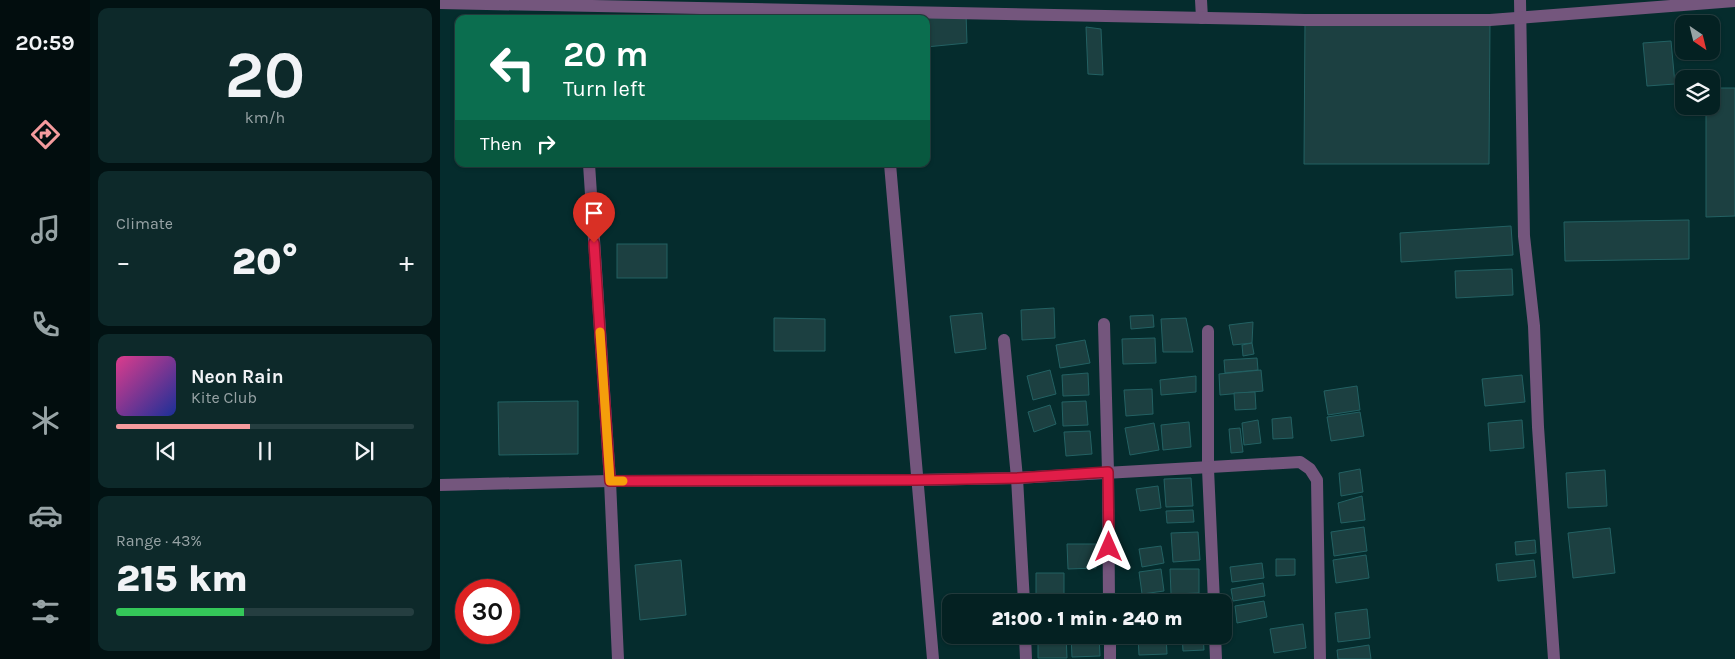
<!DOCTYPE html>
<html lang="en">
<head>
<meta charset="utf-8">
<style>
  :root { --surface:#042122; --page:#0d292a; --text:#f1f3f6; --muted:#97a3a5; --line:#253e40; --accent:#f59b9d }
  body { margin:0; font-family:Karla,sans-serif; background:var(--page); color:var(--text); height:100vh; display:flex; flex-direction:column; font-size:19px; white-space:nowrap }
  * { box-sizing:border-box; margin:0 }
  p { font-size:16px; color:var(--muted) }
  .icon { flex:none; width:28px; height:28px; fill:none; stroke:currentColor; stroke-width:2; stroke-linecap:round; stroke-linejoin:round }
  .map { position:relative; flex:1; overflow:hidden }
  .side { display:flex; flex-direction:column; gap:8px; padding:8px; background:#021213; width:350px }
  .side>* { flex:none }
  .guide { position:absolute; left:15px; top:15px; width:475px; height:152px; border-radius:10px; box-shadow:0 1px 4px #0004,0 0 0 1px var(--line); background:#0b6e4f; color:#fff; overflow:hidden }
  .needle { width:32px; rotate:145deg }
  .buttons { position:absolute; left:1235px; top:15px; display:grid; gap:10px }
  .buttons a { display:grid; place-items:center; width:45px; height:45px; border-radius:10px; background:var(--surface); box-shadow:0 1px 4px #0004,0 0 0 1px var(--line); font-size:25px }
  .speed { position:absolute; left:15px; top:579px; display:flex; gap:10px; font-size:25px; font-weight:700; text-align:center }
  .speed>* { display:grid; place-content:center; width:65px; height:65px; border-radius:50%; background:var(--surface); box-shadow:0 1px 4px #0004,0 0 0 1px var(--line); line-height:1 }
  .speed .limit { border:8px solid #d22; background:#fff; color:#111 }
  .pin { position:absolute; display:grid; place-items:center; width:42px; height:42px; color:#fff; margin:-51px -21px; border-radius:50% 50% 50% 0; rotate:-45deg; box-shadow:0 0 5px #0007 }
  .pin .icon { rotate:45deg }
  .me { position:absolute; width:55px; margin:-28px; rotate:0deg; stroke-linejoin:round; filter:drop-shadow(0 0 4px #0008) }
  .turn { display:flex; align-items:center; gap:18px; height:105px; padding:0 25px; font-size:22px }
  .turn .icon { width:65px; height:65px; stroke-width:2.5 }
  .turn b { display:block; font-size:35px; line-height:42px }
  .then { display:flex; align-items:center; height:48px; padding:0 25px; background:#0003; gap:10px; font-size:19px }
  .big { font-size:38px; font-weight:800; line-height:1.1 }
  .side .card { flex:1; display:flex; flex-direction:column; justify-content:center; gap:8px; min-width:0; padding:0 18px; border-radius:10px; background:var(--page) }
  .side .dial { align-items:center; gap:0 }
  .dial b { font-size:65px; line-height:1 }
  .song { display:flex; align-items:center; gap:15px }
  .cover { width:60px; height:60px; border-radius:8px; background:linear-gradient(135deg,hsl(330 70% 55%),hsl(230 70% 35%)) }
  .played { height:5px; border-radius:2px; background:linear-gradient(90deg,var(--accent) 45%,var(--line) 45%) }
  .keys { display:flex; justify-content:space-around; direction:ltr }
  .heat { display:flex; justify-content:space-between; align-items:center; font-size:28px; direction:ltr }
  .charge { height:8px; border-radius:4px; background:linear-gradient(90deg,#34c759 43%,var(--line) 0) }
  .trip { position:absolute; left:502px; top:594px; width:290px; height:50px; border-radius:10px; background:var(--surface); box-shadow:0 1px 4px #0004,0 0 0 1px var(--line); font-weight:800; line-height:50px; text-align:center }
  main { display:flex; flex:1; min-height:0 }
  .tabs { display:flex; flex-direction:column; width:90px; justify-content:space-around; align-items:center; background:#020d0e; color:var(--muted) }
  .tabs .icon { width:35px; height:35px }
  .tabs .active { color:var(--accent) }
  .tabs b { font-size:22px; color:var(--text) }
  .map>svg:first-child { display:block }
  .building { fill:#1c4041; stroke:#236163 }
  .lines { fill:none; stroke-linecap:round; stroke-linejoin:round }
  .minor { stroke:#74567d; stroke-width:12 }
  .route-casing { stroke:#92132f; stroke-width:12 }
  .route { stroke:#e11d48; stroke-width:9 }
  .slow { stroke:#f59e0b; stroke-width:9 }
</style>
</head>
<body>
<main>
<nav class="tabs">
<b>20:59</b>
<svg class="icon active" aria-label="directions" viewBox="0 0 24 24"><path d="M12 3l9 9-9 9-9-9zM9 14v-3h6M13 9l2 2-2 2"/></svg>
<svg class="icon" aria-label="music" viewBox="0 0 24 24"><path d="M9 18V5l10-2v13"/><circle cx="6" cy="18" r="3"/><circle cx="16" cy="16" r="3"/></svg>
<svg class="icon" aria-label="phone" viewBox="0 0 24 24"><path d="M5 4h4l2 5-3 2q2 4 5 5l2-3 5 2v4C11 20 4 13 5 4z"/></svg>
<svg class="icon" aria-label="climate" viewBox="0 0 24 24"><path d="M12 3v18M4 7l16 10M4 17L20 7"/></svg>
<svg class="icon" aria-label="car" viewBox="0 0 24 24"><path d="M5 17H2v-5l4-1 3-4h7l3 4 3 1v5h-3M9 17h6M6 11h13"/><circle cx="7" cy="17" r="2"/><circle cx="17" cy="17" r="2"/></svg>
<svg class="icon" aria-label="filters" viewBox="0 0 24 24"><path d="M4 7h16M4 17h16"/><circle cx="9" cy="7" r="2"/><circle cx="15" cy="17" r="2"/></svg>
</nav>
<section class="side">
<div class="card dial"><b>20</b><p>km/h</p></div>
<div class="card"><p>Climate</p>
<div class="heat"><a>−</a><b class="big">20°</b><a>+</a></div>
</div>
<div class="card">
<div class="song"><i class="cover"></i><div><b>Neon Rain</b><p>Kite Club</p></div></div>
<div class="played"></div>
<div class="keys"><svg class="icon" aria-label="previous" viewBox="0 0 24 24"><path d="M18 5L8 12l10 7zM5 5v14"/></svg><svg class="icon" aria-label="pause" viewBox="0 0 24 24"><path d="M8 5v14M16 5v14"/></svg><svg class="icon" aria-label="next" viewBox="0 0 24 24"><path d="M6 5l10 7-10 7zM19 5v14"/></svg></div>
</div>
<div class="card"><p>Range · 43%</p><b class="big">215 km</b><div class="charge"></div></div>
</section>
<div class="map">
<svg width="1295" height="659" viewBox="0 0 1295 659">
  <rect width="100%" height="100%" fill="#052c2d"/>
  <g class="building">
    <polygon points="468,11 526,13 527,43 486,47 486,19 468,19"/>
    <polygon points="865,20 1050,20 1049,164 864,164"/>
    <polygon points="646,27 661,29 663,75 648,74"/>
    <polygon points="1231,41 1235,84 1207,86 1203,43"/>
    <polygon points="1271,88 1295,88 1295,216 1266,217 1266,106 1271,106"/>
    <polygon points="1249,220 1249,259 1125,261 1124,222"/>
    <polygon points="1071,226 1073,255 961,262 960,233"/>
    <rect x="177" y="244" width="50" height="34"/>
    <polygon points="1072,269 1073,295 1016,298 1015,271"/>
    <polygon points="614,308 615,338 582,340 581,310"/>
    <polygon points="542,313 546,349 515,353 510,316"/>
    <polygon points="713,315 714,327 691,329 690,316"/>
    <polygon points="334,318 385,319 385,351 334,351"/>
    <polygon points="746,318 753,352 723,352 721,319"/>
    <polygon points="813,322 812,343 793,345 789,325"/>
    <polygon points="715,338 716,363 683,364 682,339"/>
    <polygon points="645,340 650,363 620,368 616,345"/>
    <polygon points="812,343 814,354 803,356 802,345"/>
    <polygon points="817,358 818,370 785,373 784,360"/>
    <polygon points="610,370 616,394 593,400 587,376"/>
    <polygon points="821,370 823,391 780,395 779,374"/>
    <polygon points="648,373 649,395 623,396 622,375"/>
    <polygon points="1082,375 1085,402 1045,406 1042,379"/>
    <polygon points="756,376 756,392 721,395 720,380"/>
    <polygon points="917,386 920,410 888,415 884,391"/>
    <polygon points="712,389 713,414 686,416 684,390"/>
    <polygon points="815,392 816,409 795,410 794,393"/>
    <polygon points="138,401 138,454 59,455 58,402"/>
    <polygon points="646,401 648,425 623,426 622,402"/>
    <polygon points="610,405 616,424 594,432 588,412"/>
    <polygon points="920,412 924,436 891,441 887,417"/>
    <polygon points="851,417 853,438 833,439 832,419"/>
    <polygon points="818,420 821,443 804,445 802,423"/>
    <polygon points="1082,420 1084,448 1050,451 1048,423"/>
    <polygon points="749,422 751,447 723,450 721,425"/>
    <polygon points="714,423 719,450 690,455 685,428"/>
    <polygon points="800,428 803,452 791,453 789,429"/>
    <polygon points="650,431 652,454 626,456 624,432"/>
    <polygon points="920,469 923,492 901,496 899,473"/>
    <polygon points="1165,470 1167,506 1128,508 1126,473"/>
    <polygon points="751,478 753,506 726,507 724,479"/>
    <polygon points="718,486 721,508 700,511 696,489"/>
    <polygon points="922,496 925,520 901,523 898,503"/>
    <polygon points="753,510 754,522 727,523 726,511"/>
    <polygon points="924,527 927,551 894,556 891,532"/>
    <polygon points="1170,528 1175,573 1133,578 1128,533"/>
    <polygon points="758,532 760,560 733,562 731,533"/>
    <polygon points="1095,540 1096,553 1076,555 1075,542"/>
    <polygon points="627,544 656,544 656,568 628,569"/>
    <polygon points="721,546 724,563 702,567 699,549"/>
    <polygon points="926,555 929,578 896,583 893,560"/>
    <polygon points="836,559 855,559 855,575 836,576"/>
    <polygon points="241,560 246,615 200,620 195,565"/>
    <polygon points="1094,560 1096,577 1058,581 1056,564"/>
    <polygon points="822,563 824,578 792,582 790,567"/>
    <polygon points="721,569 724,591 702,594 699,572"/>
    <polygon points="730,569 759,569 759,593 731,594"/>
    <polygon points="596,573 624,573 624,597 596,598"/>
    <polygon points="823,583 825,596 793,601 791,589"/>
    <polygon points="824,601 827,617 797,623 795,606"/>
    <polygon points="927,609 930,638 898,642 895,613"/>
    <polygon points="863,624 866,648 834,653 830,629"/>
    <polygon points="598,635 626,635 627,658 598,658"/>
    <polygon points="631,635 659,635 660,656 632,657"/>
    <polygon points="698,635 726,635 727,654 699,655"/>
    <polygon points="742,635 763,635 764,650 743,651"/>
    <polygon points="929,645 931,659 898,659 897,650"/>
  </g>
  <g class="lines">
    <g class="minor">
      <polyline points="761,0 762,18"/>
      <polyline points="1080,0 1084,236 1094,326 1098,427 1114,659"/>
      <polyline points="0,3 865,20 1050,20 1295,1"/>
      <polyline points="149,164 170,481 178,659"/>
      <polyline points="450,164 493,659"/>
      <polyline points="664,324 668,472 669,602"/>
      <polyline points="768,331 768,469 774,602"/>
      <polyline points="564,340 577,478 584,602"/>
      <polyline points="0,485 170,481 476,480 577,478 860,462 870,469 877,480 880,659"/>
      <polyline points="585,635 586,659"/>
      <polyline points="670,635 670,659"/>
      <polyline points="775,635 776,659"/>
    </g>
  </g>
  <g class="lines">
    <defs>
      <polyline id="route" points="154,243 170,481 476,480 578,478 668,472 669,547"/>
    </defs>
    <use href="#route" class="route-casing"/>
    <use href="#route" class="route"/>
    <polyline class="slow" points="160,332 170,481 183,481"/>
  </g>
</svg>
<div class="buttons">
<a><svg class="needle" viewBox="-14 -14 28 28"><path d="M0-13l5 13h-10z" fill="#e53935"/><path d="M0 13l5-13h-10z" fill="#97a3a5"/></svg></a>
<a><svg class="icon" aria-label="layers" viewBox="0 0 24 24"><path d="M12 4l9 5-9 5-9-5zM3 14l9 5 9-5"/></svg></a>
</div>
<div class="speed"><div class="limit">30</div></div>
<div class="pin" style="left:154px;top:243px;background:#d93025"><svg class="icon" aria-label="arrive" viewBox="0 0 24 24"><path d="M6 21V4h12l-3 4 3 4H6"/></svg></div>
<svg class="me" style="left:669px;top:547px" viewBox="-20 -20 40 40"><path d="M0-17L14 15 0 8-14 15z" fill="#e11d48" stroke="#fff" stroke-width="4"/></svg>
<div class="trip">21:00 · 1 min · 240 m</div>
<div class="guide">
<div class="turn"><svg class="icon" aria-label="left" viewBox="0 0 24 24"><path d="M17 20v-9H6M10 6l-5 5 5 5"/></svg><div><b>20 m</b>Turn left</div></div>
<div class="then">Then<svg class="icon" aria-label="right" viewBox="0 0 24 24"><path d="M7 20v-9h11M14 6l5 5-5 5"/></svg></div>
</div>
</div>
</main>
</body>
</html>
